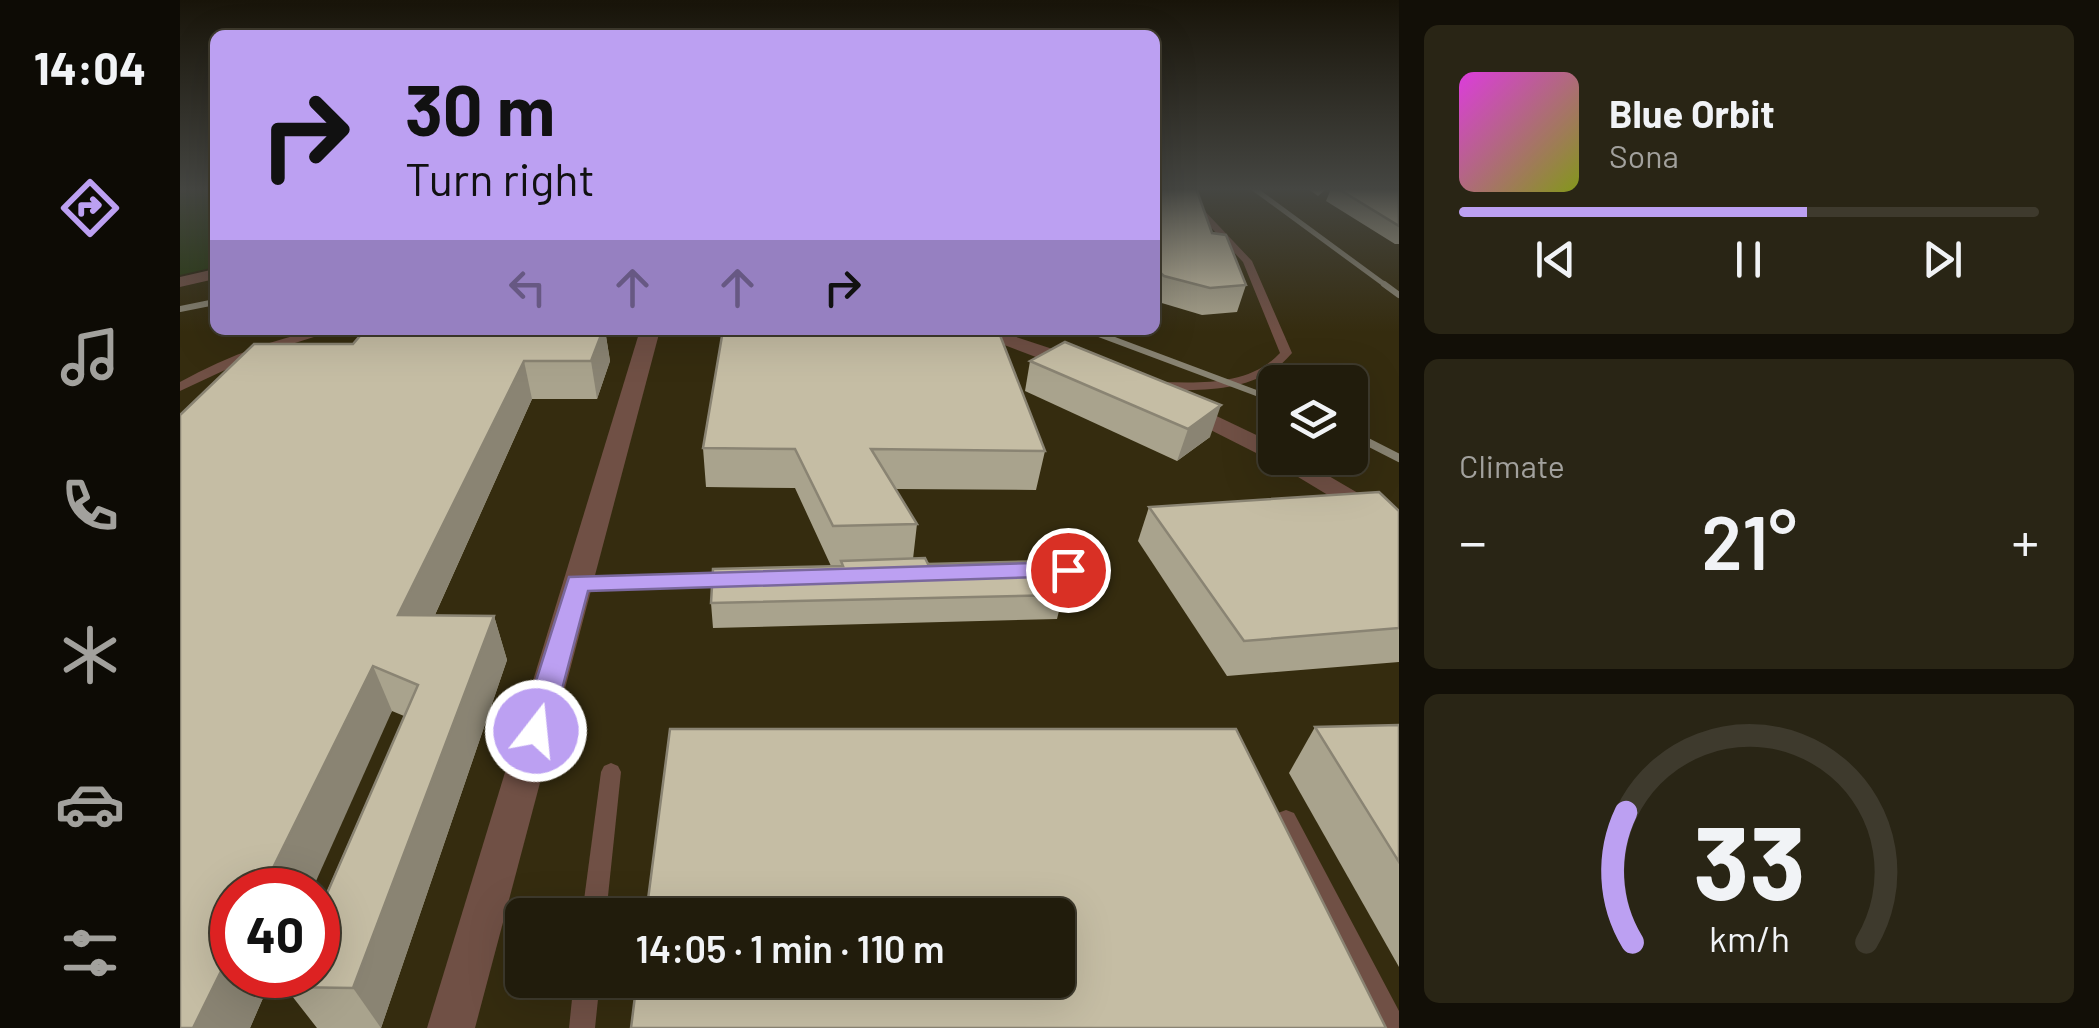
<!DOCTYPE html>
<html lang="en">
<head>
<meta charset="utf-8">
<style>
  :root { --surface:#211c0c; --page:#292515; --text:#f1f3f6; --muted:#a2a19d; --line:#3e3a2d; --accent:#bca0f2 }
  body { margin:0; font-family:Barlow,sans-serif; background:var(--page); color:var(--text); height:100vh; display:flex; flex-direction:column; font-size:38px; white-space:nowrap }
  * { box-sizing:border-box; margin:0 }
  p { font-size:32px; color:var(--muted) }
  .icon { flex:none; width:55px; height:55px; fill:none; stroke:currentColor; stroke-width:2; stroke-linecap:round; stroke-linejoin:round }
  .map { position:relative; flex:1; overflow:hidden }
  .panel { display:flex; flex-direction:column; gap:25px; padding:25px; background:#120f07; width:700px }
  .panel>* { flex:none }
  .guide { position:absolute; left:30px; top:30px; width:950px; height:305px; border-radius:15px; box-shadow:0 10px 40px #0002,0 0 0 2px var(--line); background:#bca0f2; color:#111; overflow:hidden }
  .controls { position:absolute; left:1078px; top:365px; display:grid; gap:20px }
  .controls a { display:grid; place-items:center; width:110px; height:110px; border-radius:15px; background:var(--surface); box-shadow:0 10px 40px #0002,0 0 0 2px var(--line); font-size:50px }
  .speed { position:absolute; left:30px; top:868px; display:flex; gap:20px; font-size:50px; font-weight:700; text-align:center }
  .speed>* { display:grid; place-content:center; width:130px; height:130px; border-radius:50%; background:var(--surface); box-shadow:0 10px 40px #0002,0 0 0 2px var(--line); line-height:1 }
  .speed .limit { border:15px solid #d22; background:#fff; color:#111 }
  .pin { position:absolute; display:grid; place-items:center; width:85px; height:85px; color:#fff; margin:-42px; border:5px solid #fff; border-radius:50%; box-shadow:0 2px 10px #0007 }
  .me { position:absolute; width:110px; margin:-55px; rotate:16deg; stroke-linejoin:round; filter:drop-shadow(0 0 8px #0008) }
  .turn { display:flex; align-items:center; gap:35px; height:210px; padding:0 30px; font-size:45px }
  .turn .icon { width:130px; height:130px; stroke-width:2.5 }
  .turn b { display:block; font-size:70px; line-height:85px }
  .lanes { display:flex; align-items:center; height:95px; padding:0 30px; background:#0003; justify-content:center; gap:50px; direction:ltr }
  .lanes .off { opacity:.35 }
  .big { font-size:75px; font-weight:600; line-height:1.1 }
  .panel .tile { flex:1; display:flex; flex-direction:column; justify-content:center; gap:15px; min-width:0; padding:0 35px; border-radius:15px; background:var(--page) }
  .panel .dial { align-items:center; gap:0 }
  .dial svg { height:260px; overflow:visible; fill:none; stroke:var(--line); stroke-width:7; stroke-linecap:round; text-anchor:middle }
  .dial text { fill:var(--text); stroke:none }
  .song { display:flex; align-items:center; gap:30px }
  .cover { width:120px; height:120px; border-radius:15px; background:linear-gradient(135deg,hsl(300 70% 55%),hsl(70 70% 35%)) }
  .played { height:10px; border-radius:5px; background:linear-gradient(90deg,var(--accent) 60%,var(--line) 60%) }
  .keys { display:flex; justify-content:space-around; direction:ltr }
  .heat { display:flex; justify-content:space-between; align-items:center; font-size:55px; direction:ltr }
  .trip { position:absolute; left:325px; top:898px; width:570px; height:100px; border-radius:15px; background:var(--surface); box-shadow:0 10px 40px #0002,0 0 0 2px var(--line); font-weight:600; line-height:100px; text-align:center }
  main { display:flex; flex:1; min-height:0 }
  .menu { display:flex; flex-direction:column; width:180px; justify-content:space-around; align-items:center; background:#0d0b05; color:var(--muted) }
  .menu .icon { width:70px; height:70px }
  .menu .current { color:var(--accent) }
  .menu b { font-size:45px; color:var(--text) }
  .map>svg:first-child { display:block }
  .built { fill:#352c0f; fill-rule:evenodd }
  .green { fill:#26390d }
  .lines { fill:none; stroke-linecap:round; stroke-linejoin:round }
  .service { fill:#705045; fill-rule:evenodd }
  .minor { fill:#705045; fill-rule:evenodd }
  .tertiary { fill:#705045; fill-rule:evenodd }
  .rail-far2 { stroke:#888372; stroke-width:5 }
  .rail-far1 { stroke:#888372; stroke-width:6 }
  .rail { stroke:#888372; stroke-width:8 }
  .wall { fill:#a9a38d }
  .shaded-wall { fill:#8a8473 }
  .building { fill:#c5bda4; stroke:#8a8473; stroke-width:2.5 }
  .route { fill:#bca0f2; stroke:#7a689d; stroke-width:2.5 }
</style>
</head>
<body>
<main>
<nav class="menu">
<b>14:04</b>
<svg class="icon current" aria-label="directions" viewBox="0 0 24 24"><path d="M12 3l9 9-9 9-9-9zM9 14v-3h6M13 9l2 2-2 2"/></svg>
<svg class="icon" aria-label="music" viewBox="0 0 24 24"><path d="M9 18V5l10-2v13"/><circle cx="6" cy="18" r="3"/><circle cx="16" cy="16" r="3"/></svg>
<svg class="icon" aria-label="phone" viewBox="0 0 24 24"><path d="M5 4h4l2 5-3 2q2 4 5 5l2-3 5 2v4C11 20 4 13 5 4z"/></svg>
<svg class="icon" aria-label="climate" viewBox="0 0 24 24"><path d="M12 3v18M4 7l16 10M4 17L20 7"/></svg>
<svg class="icon" aria-label="car" viewBox="0 0 24 24"><path d="M5 17H2v-5l4-1 3-4h7l3 4 3 1v5h-3M9 17h6M6 11h13"/><circle cx="7" cy="17" r="2"/><circle cx="17" cy="17" r="2"/></svg>
<svg class="icon" aria-label="filters" viewBox="0 0 24 24"><path d="M4 7h16M4 17h16"/><circle cx="9" cy="7" r="2"/><circle cx="15" cy="17" r="2"/></svg>
</nav>
<div class="map">
<svg width="1219" height="1028" viewBox="0 0 1219 1028">
  <rect width="100%" height="100%" fill="#2c2510"/>
  <path class="built" d="M975,188H1025L1033,194L1068,193L1063,188H1098L1104,192L1129,190L1126,188H1219V1028H0V287L35,279V330H975ZM1095,382H1170V458H1095ZM52,890H138V975H52ZM342,915H878V980H342Z"/>
  <polygon class="green" points="35,188 35,267 0,275 0,194"/>
  <g class="lines">
    <g class="service">
      <path d="M980,188H1003L1072,261L1112,353C1080,392 1025,391 979,390L973,386L979,382C1020,383 1070,386 1100,353L1063,262L997,191Z"/>
      <path d="M137,330H156L77,355L0,391V382C43,358 89,341 137,330Z"/>
      <polygon points="887,565 893,566 895,570 893,574 857,576 849,571 857,566"/>
      <polygon points="549,573 555,575 557,579 555,583 398,589 392,587 390,583 392,579 398,577"/>
      <polygon points="431,763 438,766 441,772 426,915 402,915 421,772 424,766"/>
      <polygon points="1106,810 1114,813 1219,1011 1219,1028 1200,1028 1095,820 1098,813"/>
      <polygon points="394,980 420,980 415,1028 389,1028"/>
    </g>
    <g class="minor">
      <polygon points="35,269 35,279 0,287 0,277"/>
      <polygon points="785,330 815,330 906,360 909,365 906,370 890,370"/>
      <polygon points="1003,400 1095,444 1095,458 1118,458 1219,517 1219,538 1090,460 995,412 991,407 995,402"/>
    </g>
    <polygon class="tertiary" points="460,330 480,330 295,1028 247,1028"/>
    <polyline class="rail-far2" points="1073,188 1208,287"/>
    <g class="rail-far1">
      <polyline points="1204,284 1219,295"/>
      <polyline points="0,309 35,302"/>
      <polyline points="908,330 1095,400"/>
    </g>
    <polyline class="rail" points="1170,433 1219,458"/>
  </g>
  <g class="wall">
    <polygon points="975,188 1032,233 1066,285 1057,312 1022,315 975,301"/>
    <polygon points="1127,188 1219,188 1219,244 1215,244 1146,201 1151,189 1146,189 1138,196"/>
    <polygon points="185,330 425,330 430,361 417,399 352,399 255,615 314,616 327,660 201,1028 137,1028 105,987 224,716 212,711 52,975 93,975 70,1028 0,1028 173,344"/>
    <polygon points="850,361 1030,437 997,461 845,391"/>
    <polygon points="523,448 865,451 856,490 715,489 737,524 733,559 883,595 877,619 533,628 531,603 651,566 615,488 526,487"/>
    <polygon points="969,507 1219,511 1219,662 1047,676 958,541"/>
    <polygon points="1219,725 1219,967 1109,773 1135,727"/>
  </g>
  <g class="shaded-wall">
    <polygon points="423,330 425,330 430,361 417,399 411,361"/>
    <polygon points="344,361 352,399 235,659 218,615"/>
    <polygon points="1041,405 1030,437 997,461 1008,429"/>
    <polygon points="314,616 327,660 201,1028 173,988"/>
    <polygon points="193,666 212,711 132,890 82,890"/>
    <polygon points="52,949 52,975 93,975 70,1028 13,1028"/>
  </g>
  <g class="building">
    <polygon points="975,188 1016,188 1032,233 1046,235 1066,285 1030,288 984,276 977,270 975,265"/>
    <polygon points="1157,188 1219,188 1219,226"/>
    <polygon points="185,330 423,330 411,361 344,361 218,615 314,616 173,988 105,987 111,975 138,975 138,914 238,685 193,666 82,890 52,890 52,949 13,1028 0,1028 0,415 74,344 173,344"/>
    <polygon points="543,330 818,330 865,451 691,449 737,524 653,526 615,449 523,448"/>
    <polygon points="885,342 1041,405 1008,429 850,361"/>
    <polygon points="1199,492 1219,511 1219,628 1064,641 969,507"/>
    <polygon points="745,558 748,564 869,561 883,595 531,603 533,569 663,566 661,561"/>
    <polygon points="1219,725 1219,862 1135,727"/>
    <polygon points="490,729 1056,729 1206,1028 451,1028 457,980 878,980 878,915 466,915"/>
  </g>
  <linearGradient id="sky" x2="0" y2="1"><stop stop-color="#181409"/><stop offset="0.57" stop-color="#454642"/><stop offset="1" stop-color="#454642" stop-opacity="0"/></linearGradient>
  <rect width="1219" height="332" fill="url(#sky)"/>
  <polygon class="route" points="888,562 896,564 900,570 896,576 408,591 371,731 366,740 356,743 345,740 340,731 389,577"/>
</svg>
<div class="controls">
<a><svg class="icon" aria-label="layers" viewBox="0 0 24 24"><path d="M12 4l9 5-9 5-9-5zM3 14l9 5 9-5"/></svg></a>
</div>
<div class="speed"><div class="limit">40</div></div>
<div class="pin" style="left:888px;top:570px;background:#d93025"><svg class="icon" aria-label="arrive" viewBox="0 0 24 24"><path d="M6 21V4h12l-3 4 3 4H6"/></svg></div>
<svg class="me" style="left:356px;top:731px" viewBox="-20 -20 40 40"><circle r="17" fill="#bca0f2" stroke="#fff" stroke-width="3"/><path d="M0-11L8 9 0 5-8 9z" fill="#fff"/></svg>
<div class="trip">14:05 · 1 min · 110 m</div>
<div class="guide">
<div class="turn"><svg class="icon" aria-label="right" viewBox="0 0 24 24"><path d="M7 20v-9h11M14 6l5 5-5 5"/></svg><div><b>30 m</b>Turn right</div></div>
<div class="lanes"><svg class="icon off" aria-label="left" viewBox="0 0 24 24"><path d="M17 20v-9H6M10 6l-5 5 5 5"/></svg><svg class="icon off" aria-label="ahead" viewBox="0 0 24 24"><path d="M12 20V5M6 11l6-6 6 6"/></svg><svg class="icon off" aria-label="ahead" viewBox="0 0 24 24"><path d="M12 20V5M6 11l6-6 6 6"/></svg><svg class="icon" aria-label="right" viewBox="0 0 24 24"><path d="M7 20v-9h11M14 6l5 5-5 5"/></svg></div>
</div>
</div>
<section class="panel">
<div class="tile">
<div class="song"><i class="cover"></i><div><b>Blue Orbit</b><p>Sona</p></div></div>
<div class="played"></div>
<div class="keys"><svg class="icon" aria-label="previous" viewBox="0 0 24 24"><path d="M18 5L8 12l10 7zM5 5v14"/></svg><svg class="icon" aria-label="pause" viewBox="0 0 24 24"><path d="M8 5v14M16 5v14"/></svg><svg class="icon" aria-label="next" viewBox="0 0 24 24"><path d="M6 5l10 7-10 7zM19 5v14"/></svg></div>
</div>
<div class="tile"><p>Climate</p>
<div class="heat"><a>−</a><b class="big">21°</b><a>+</a></div>
</div>
<div class="tile dial"><svg viewBox="0 0 100 80">
<path d="M14 69A42 42 0 1 1 86 69"/>
<path d="M14 69A42 42 0 0 1 12 29" stroke="#bca0f2"/>
<text x="50" y="56" font-size="32" font-weight="700">33</text>
<text x="50" y="72" font-size="11">km/h</text>
</svg></div>
</section>
</main>
</body>
</html>
